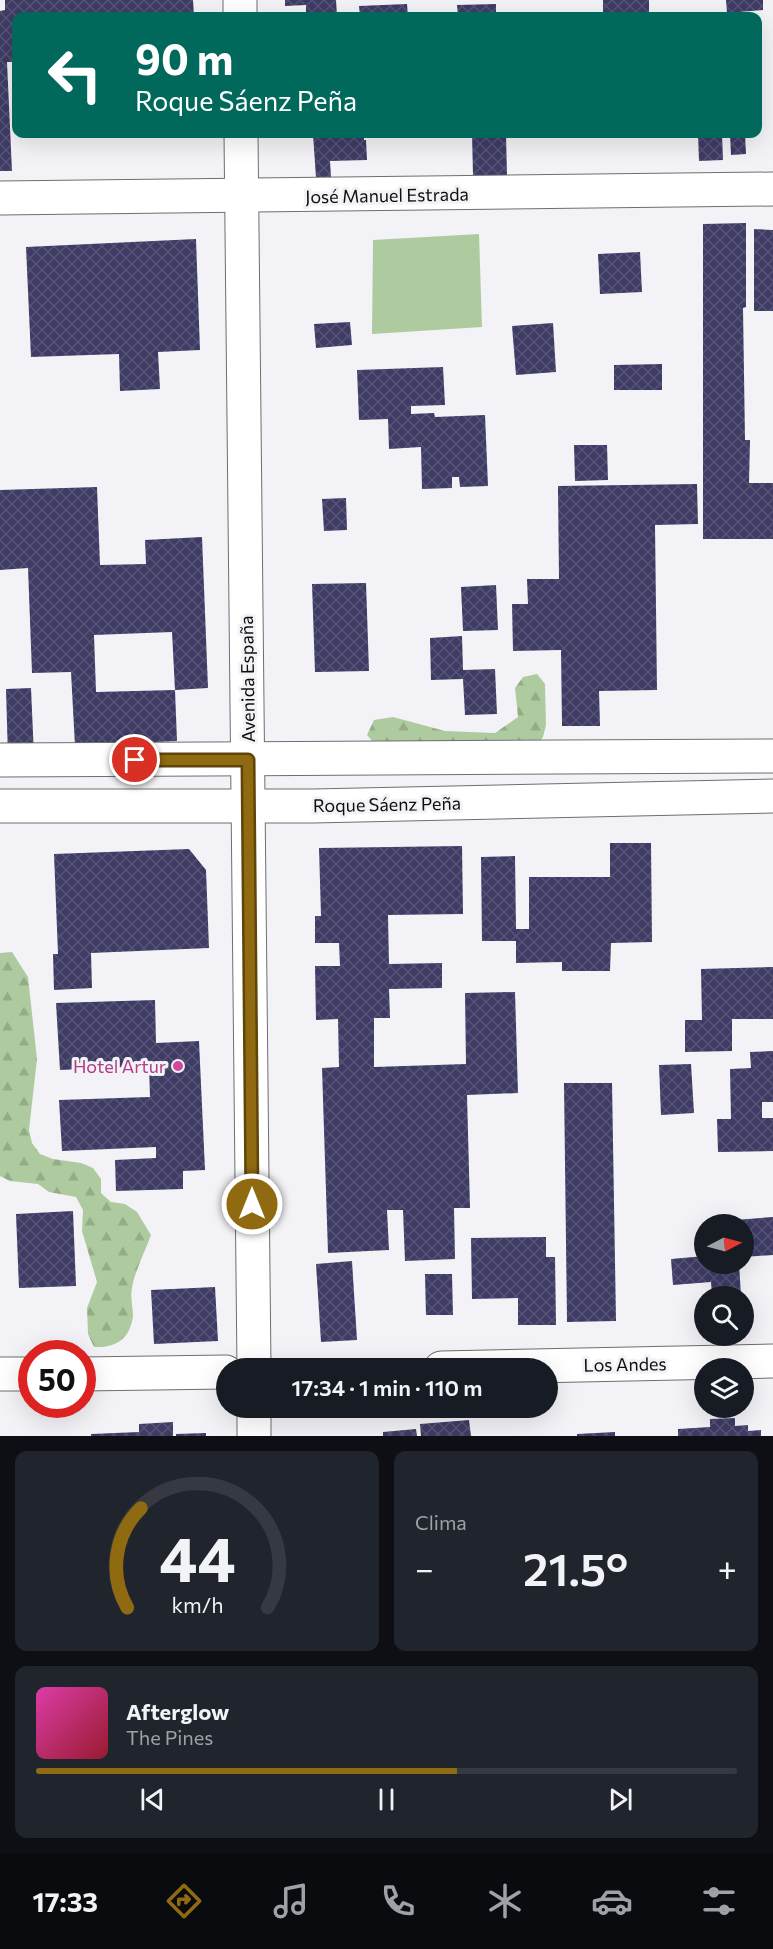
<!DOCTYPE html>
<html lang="es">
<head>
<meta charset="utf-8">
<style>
  :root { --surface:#171b24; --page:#20242c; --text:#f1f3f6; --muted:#9ea1a6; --line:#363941; --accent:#906a10 }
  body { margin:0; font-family:Commissioner,sans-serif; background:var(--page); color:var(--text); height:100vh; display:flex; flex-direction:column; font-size:22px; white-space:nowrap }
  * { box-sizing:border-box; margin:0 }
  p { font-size:20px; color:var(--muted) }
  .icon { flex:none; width:33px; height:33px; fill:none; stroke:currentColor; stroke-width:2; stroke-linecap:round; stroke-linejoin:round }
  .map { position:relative; height:1436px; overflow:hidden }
  .side { display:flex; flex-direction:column; gap:15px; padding:15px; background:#0d0f14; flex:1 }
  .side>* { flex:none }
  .hud { position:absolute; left:12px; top:12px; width:750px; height:126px; border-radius:12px; box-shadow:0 6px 24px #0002; background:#00695c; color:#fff; overflow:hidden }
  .needle { width:39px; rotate:84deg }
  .buttons { position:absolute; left:694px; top:1214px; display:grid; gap:12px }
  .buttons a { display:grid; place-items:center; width:60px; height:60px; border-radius:50%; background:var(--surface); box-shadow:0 6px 24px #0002; font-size:30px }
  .speed { position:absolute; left:18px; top:1340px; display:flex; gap:12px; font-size:30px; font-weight:700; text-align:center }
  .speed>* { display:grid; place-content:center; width:78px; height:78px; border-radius:50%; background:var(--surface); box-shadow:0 6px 24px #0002; line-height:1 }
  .speed .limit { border:9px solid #d22; background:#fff; color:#111 }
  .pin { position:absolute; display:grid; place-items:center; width:51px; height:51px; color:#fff; margin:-26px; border:3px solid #fff; border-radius:50%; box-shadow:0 2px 6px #0007 }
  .me { position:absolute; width:66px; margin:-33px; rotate:0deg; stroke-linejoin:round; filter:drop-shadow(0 0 4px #0008) }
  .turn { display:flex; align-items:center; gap:21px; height:126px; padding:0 24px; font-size:27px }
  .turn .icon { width:78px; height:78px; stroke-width:2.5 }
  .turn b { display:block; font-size:42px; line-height:51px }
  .big { font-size:45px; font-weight:600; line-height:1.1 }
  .side .widget { flex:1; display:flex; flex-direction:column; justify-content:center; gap:9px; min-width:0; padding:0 21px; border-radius:12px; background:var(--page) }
  .side .dial { align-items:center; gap:0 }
  .dial svg { height:156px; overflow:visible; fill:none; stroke:var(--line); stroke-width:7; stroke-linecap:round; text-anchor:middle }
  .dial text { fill:var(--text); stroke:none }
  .song { display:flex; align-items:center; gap:18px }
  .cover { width:72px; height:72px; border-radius:9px; background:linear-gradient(135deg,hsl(320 70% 55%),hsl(350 70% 35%)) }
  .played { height:6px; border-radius:3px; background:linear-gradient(90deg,var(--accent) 60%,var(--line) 60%) }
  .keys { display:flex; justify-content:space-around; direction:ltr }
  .heat { display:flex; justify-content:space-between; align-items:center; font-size:33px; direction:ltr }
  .side .tiles { flex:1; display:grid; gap:15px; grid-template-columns:1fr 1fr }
  .widget:last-child { grid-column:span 2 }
  .trip { position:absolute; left:216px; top:1358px; width:342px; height:60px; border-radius:30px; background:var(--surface); box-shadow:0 6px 24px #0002; font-weight:600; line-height:60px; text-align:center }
  .tab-bar { display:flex; height:96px; justify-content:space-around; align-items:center; background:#090b0e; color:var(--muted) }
  .tab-bar .icon { width:42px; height:42px }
  .tab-bar .on { color:var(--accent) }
  .tab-bar b { font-size:27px; color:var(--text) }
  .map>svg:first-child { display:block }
  .forest { fill:url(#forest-firs) }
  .pitch { fill:#aecb9f }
  .building { fill:url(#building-cross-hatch) }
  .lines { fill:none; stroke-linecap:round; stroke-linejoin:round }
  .minor-casing { stroke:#6e6e71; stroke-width:35 }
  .secondary-casing { stroke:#6e6e71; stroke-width:35 }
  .minor { stroke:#fff; stroke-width:33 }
  .secondary { stroke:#fff; stroke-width:33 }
  .route-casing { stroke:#5e450a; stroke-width:15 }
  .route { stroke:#906a10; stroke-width:10 }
  .hotel-dot { fill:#d1479c; stroke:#f3f3f7; stroke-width:2 }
  .labels { text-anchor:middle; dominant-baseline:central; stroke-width:6; stroke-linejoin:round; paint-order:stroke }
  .street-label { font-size:18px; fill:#0e0e0f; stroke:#f3f3f7 }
  .hotel-label { font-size:18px; fill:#b23c85; stroke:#f3f3f7; text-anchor:end }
</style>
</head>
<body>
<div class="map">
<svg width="773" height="1436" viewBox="0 0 773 1436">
  <defs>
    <pattern id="forest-firs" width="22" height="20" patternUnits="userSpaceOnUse" patternTransform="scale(1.5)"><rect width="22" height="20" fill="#aecb9f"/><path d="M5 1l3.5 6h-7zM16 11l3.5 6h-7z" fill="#94ad88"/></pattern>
    <pattern id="building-cross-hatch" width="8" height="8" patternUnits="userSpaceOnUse" patternTransform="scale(1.5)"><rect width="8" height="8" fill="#3e3b65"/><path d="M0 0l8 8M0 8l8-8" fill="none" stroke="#565475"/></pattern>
  </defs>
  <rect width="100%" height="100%" fill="#f3f3f7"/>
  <g class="forest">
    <polygon points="537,674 545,684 546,725 543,737 535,747 388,759 367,735 374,720 393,717 445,731 495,733 518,717 515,688 523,677"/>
    <path d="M12,952L28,977L37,1059L29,1130L32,1143L40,1154L53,1159L81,1163L93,1168L101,1179V1193L111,1202L125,1204L137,1212L151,1235C145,1252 135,1270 132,1288C130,1297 133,1307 133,1316C130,1339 116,1348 94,1347L88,1334L87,1308L97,1282L82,1231L83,1210L76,1197L49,1192L38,1184L10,1181L0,1176V953Z"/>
  </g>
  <polygon class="pitch" points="479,234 482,327 372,334 373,240"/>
  <g class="building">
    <polygon points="5,0 193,0 194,16 16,16 16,62 7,62 12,171 0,171 0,11 5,10"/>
    <polygon points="285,0 336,0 337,16 306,16 306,5 285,6"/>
    <rect x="603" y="0" width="46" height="16"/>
    <polygon points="726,0 763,0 763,10 727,13"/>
    <polygon points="407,4 408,16 360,16 359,6"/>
    <polygon points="496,4 496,16 458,16 457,5"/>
    <polygon points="313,134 364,134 364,140 366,140 367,160 330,161 331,177 316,178"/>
    <polygon points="472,134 506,134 507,175 473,175"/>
    <polygon points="698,134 722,134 723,160 699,161"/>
    <polygon points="730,134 745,134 746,154 731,155"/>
    <polygon points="746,223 746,307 743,308 745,440 750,440 749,483 773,483 773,539 703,539 703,224"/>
    <polygon points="754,229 773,230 773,311 754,311"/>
    <polygon points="196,239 200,350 158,352 160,389 120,391 119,354 31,357 26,247"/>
    <polygon points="640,252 642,292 600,294 598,254"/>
    <polygon points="350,322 352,345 316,348 314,324"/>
    <polygon points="553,323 556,372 516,375 512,326"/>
    <polygon points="662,364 662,390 614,390 614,365"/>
    <polygon points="443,367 445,405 411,406 411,414 434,413 435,417 485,415 488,486 460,487 459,477 452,477 452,488 422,489 421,447 389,449 388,419 359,420 357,370"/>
    <polygon points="574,445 607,445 608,480 575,481"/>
    <polygon points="697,484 698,524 655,525 657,690 599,691 600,726 562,726 561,650 513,651 512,604 528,604 527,579 559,579 558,486"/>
    <polygon points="97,487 100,565 146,564 145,540 202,537 208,688 175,690 172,632 94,635 96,692 175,690 177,741 75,746 71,672 32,673 28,568 0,570 0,490"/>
    <polygon points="346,498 347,530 324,531 322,499"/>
    <polygon points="366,583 369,671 315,672 312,584"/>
    <polygon points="496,585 498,630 463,631 461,587"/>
    <polygon points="462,636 463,670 495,669 497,714 465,715 463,679 431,680 430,638"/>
    <polygon points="31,688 34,756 8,758 6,689"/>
    <polygon points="610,843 651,843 652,942 611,943 610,971 562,971 562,962 516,963 516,941 482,941 481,857 515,856 516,929 529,929 529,877 610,877"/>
    <polygon points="462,846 463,914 388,915 389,964 442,963 442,988 389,989 390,1018 374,1018 374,1067 466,1064 465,993 515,992 518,1093 467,1095 470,1208 454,1208 455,1259 405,1261 403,1210 387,1210 389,1250 328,1253 322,1068 339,1067 338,1019 316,1020 315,966 340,966 339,943 315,943 315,916 321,916 319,848"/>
    <polygon points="189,849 206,870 209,948 91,953 92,988 54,990 53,954 58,954 54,854"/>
    <polygon points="773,967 773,1019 732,1019 732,1051 685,1052 685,1020 702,1020 701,969"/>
    <polygon points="155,1000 156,1043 199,1041 205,1170 183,1171 183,1189 116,1191 115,1160 156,1158 156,1147 62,1151 59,1100 150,1097 149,1066 60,1070 56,1003"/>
    <polygon points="773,1051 773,1102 762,1102 762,1118 773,1118 773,1151 718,1152 717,1119 731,1119 730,1069 751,1068 750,1052"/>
    <polygon points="691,1064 694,1113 661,1115 659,1065"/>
    <polygon points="564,1083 612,1083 616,1321 567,1322"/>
    <polygon points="73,1211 76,1286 19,1288 16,1214"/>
    <polygon points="773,1217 773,1255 744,1257 744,1224 735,1224 735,1220"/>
    <polygon points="546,1237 546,1257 555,1257 556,1325 518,1325 518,1298 472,1299 471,1238"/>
    <polygon points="705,1256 705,1263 709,1264 739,1263 741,1296 712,1296 711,1282 673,1285 671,1259"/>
    <polygon points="352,1261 357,1340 321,1342 316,1264"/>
    <polygon points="425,1274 452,1274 453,1315 426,1315"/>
    <polygon points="215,1287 218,1341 154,1344 151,1290"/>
    <polygon points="735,1418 735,1426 748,1425 748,1431 761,1430 761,1436 678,1436 678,1429 710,1427 710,1419"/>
    <polygon points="469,1420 471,1436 421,1436 420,1424"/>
    <polygon points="173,1422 173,1436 91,1436 91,1434 139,1432 139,1424"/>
    <polygon points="416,1429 417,1436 383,1436 383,1432"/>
    <polygon points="615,1432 615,1436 577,1436 577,1434"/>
    <polygon points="206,1433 206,1436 176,1436 176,1434"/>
  </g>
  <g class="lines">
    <defs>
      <g id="minor">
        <polyline points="0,198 773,189"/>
        <polyline points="0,760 773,756"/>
        <polyline points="0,806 313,806 773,796"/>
        <polyline points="441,1368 773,1361"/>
        <polyline points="0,1374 32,1374"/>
        <polyline points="82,1374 226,1372"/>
      </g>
      <g id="secondary">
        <polyline points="240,0 240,16"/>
        <polyline points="241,134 254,1368"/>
        <polyline points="254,1407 254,1436"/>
      </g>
    </defs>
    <use href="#minor" class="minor-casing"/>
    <use href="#secondary" class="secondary-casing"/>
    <use href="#minor" class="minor"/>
    <use href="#secondary" class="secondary"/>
  </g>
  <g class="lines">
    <defs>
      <polyline id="route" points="135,760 248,760 252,1204"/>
    </defs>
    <use href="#route" class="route-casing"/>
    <use href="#route" class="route"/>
  </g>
  <circle class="hotel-dot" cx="178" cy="1066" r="6"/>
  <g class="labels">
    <g class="street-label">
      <text transform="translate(387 195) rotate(-1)">José Manuel Estrada</text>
      <text transform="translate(247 679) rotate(-91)">Avenida España</text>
      <text transform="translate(387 804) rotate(-1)">Roque Sáenz Peña</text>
      <text transform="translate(625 1364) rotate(-1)">Los Andes</text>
    </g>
    <g class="hotel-label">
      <text x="166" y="1066">Hotel Artur</text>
    </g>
  </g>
</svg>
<div class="buttons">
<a><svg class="needle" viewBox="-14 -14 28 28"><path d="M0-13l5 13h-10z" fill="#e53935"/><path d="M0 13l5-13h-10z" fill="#9ea1a6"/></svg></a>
<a><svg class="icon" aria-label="search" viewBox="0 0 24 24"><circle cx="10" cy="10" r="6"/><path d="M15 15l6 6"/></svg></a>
<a><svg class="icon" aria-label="layers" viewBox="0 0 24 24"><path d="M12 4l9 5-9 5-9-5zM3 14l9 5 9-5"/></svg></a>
</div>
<div class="speed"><div class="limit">50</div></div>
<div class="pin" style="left:135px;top:760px;background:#d93025"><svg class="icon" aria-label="arrive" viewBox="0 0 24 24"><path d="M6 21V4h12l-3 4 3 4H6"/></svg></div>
<svg class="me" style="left:252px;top:1204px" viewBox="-20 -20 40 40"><circle r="17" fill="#906a10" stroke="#fff" stroke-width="3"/><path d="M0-11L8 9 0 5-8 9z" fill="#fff"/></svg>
<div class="trip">17:34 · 1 min · 110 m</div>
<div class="hud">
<div class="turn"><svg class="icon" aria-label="left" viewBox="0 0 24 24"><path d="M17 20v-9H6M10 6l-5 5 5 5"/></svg><div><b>90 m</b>Roque Sáenz Peña</div></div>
</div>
</div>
<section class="side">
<div class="tiles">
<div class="widget dial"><svg viewBox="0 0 100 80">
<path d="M14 69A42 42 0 1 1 86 69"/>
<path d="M14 69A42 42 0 0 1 21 18" stroke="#906a10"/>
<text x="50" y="56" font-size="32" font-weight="700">44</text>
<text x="50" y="72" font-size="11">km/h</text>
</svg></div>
<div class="widget"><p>Clima</p>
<div class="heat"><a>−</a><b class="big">21.5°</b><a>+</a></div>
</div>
<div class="widget">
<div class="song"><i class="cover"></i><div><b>Afterglow</b><p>The Pines</p></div></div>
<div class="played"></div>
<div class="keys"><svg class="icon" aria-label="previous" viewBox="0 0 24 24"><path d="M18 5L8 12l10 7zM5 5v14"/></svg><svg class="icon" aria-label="pause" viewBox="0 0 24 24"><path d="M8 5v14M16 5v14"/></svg><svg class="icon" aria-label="next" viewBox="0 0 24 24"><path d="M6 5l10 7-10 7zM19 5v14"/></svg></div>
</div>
</div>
</section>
<nav class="tab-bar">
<b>17:33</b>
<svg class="icon on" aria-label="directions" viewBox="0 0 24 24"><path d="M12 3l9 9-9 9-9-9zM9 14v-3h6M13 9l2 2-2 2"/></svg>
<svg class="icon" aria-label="music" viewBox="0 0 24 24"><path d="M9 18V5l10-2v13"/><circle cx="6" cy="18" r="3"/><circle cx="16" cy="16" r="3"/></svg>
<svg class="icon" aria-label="phone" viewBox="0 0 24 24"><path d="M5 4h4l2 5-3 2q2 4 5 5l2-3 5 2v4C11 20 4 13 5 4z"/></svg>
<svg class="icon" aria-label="climate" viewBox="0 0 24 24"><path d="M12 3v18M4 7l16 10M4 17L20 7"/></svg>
<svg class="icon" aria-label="car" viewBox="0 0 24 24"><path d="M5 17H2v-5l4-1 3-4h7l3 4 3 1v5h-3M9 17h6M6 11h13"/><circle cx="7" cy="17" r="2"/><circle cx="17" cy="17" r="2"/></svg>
<svg class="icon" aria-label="filters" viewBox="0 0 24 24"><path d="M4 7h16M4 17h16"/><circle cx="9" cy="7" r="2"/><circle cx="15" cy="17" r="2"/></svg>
</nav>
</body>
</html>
